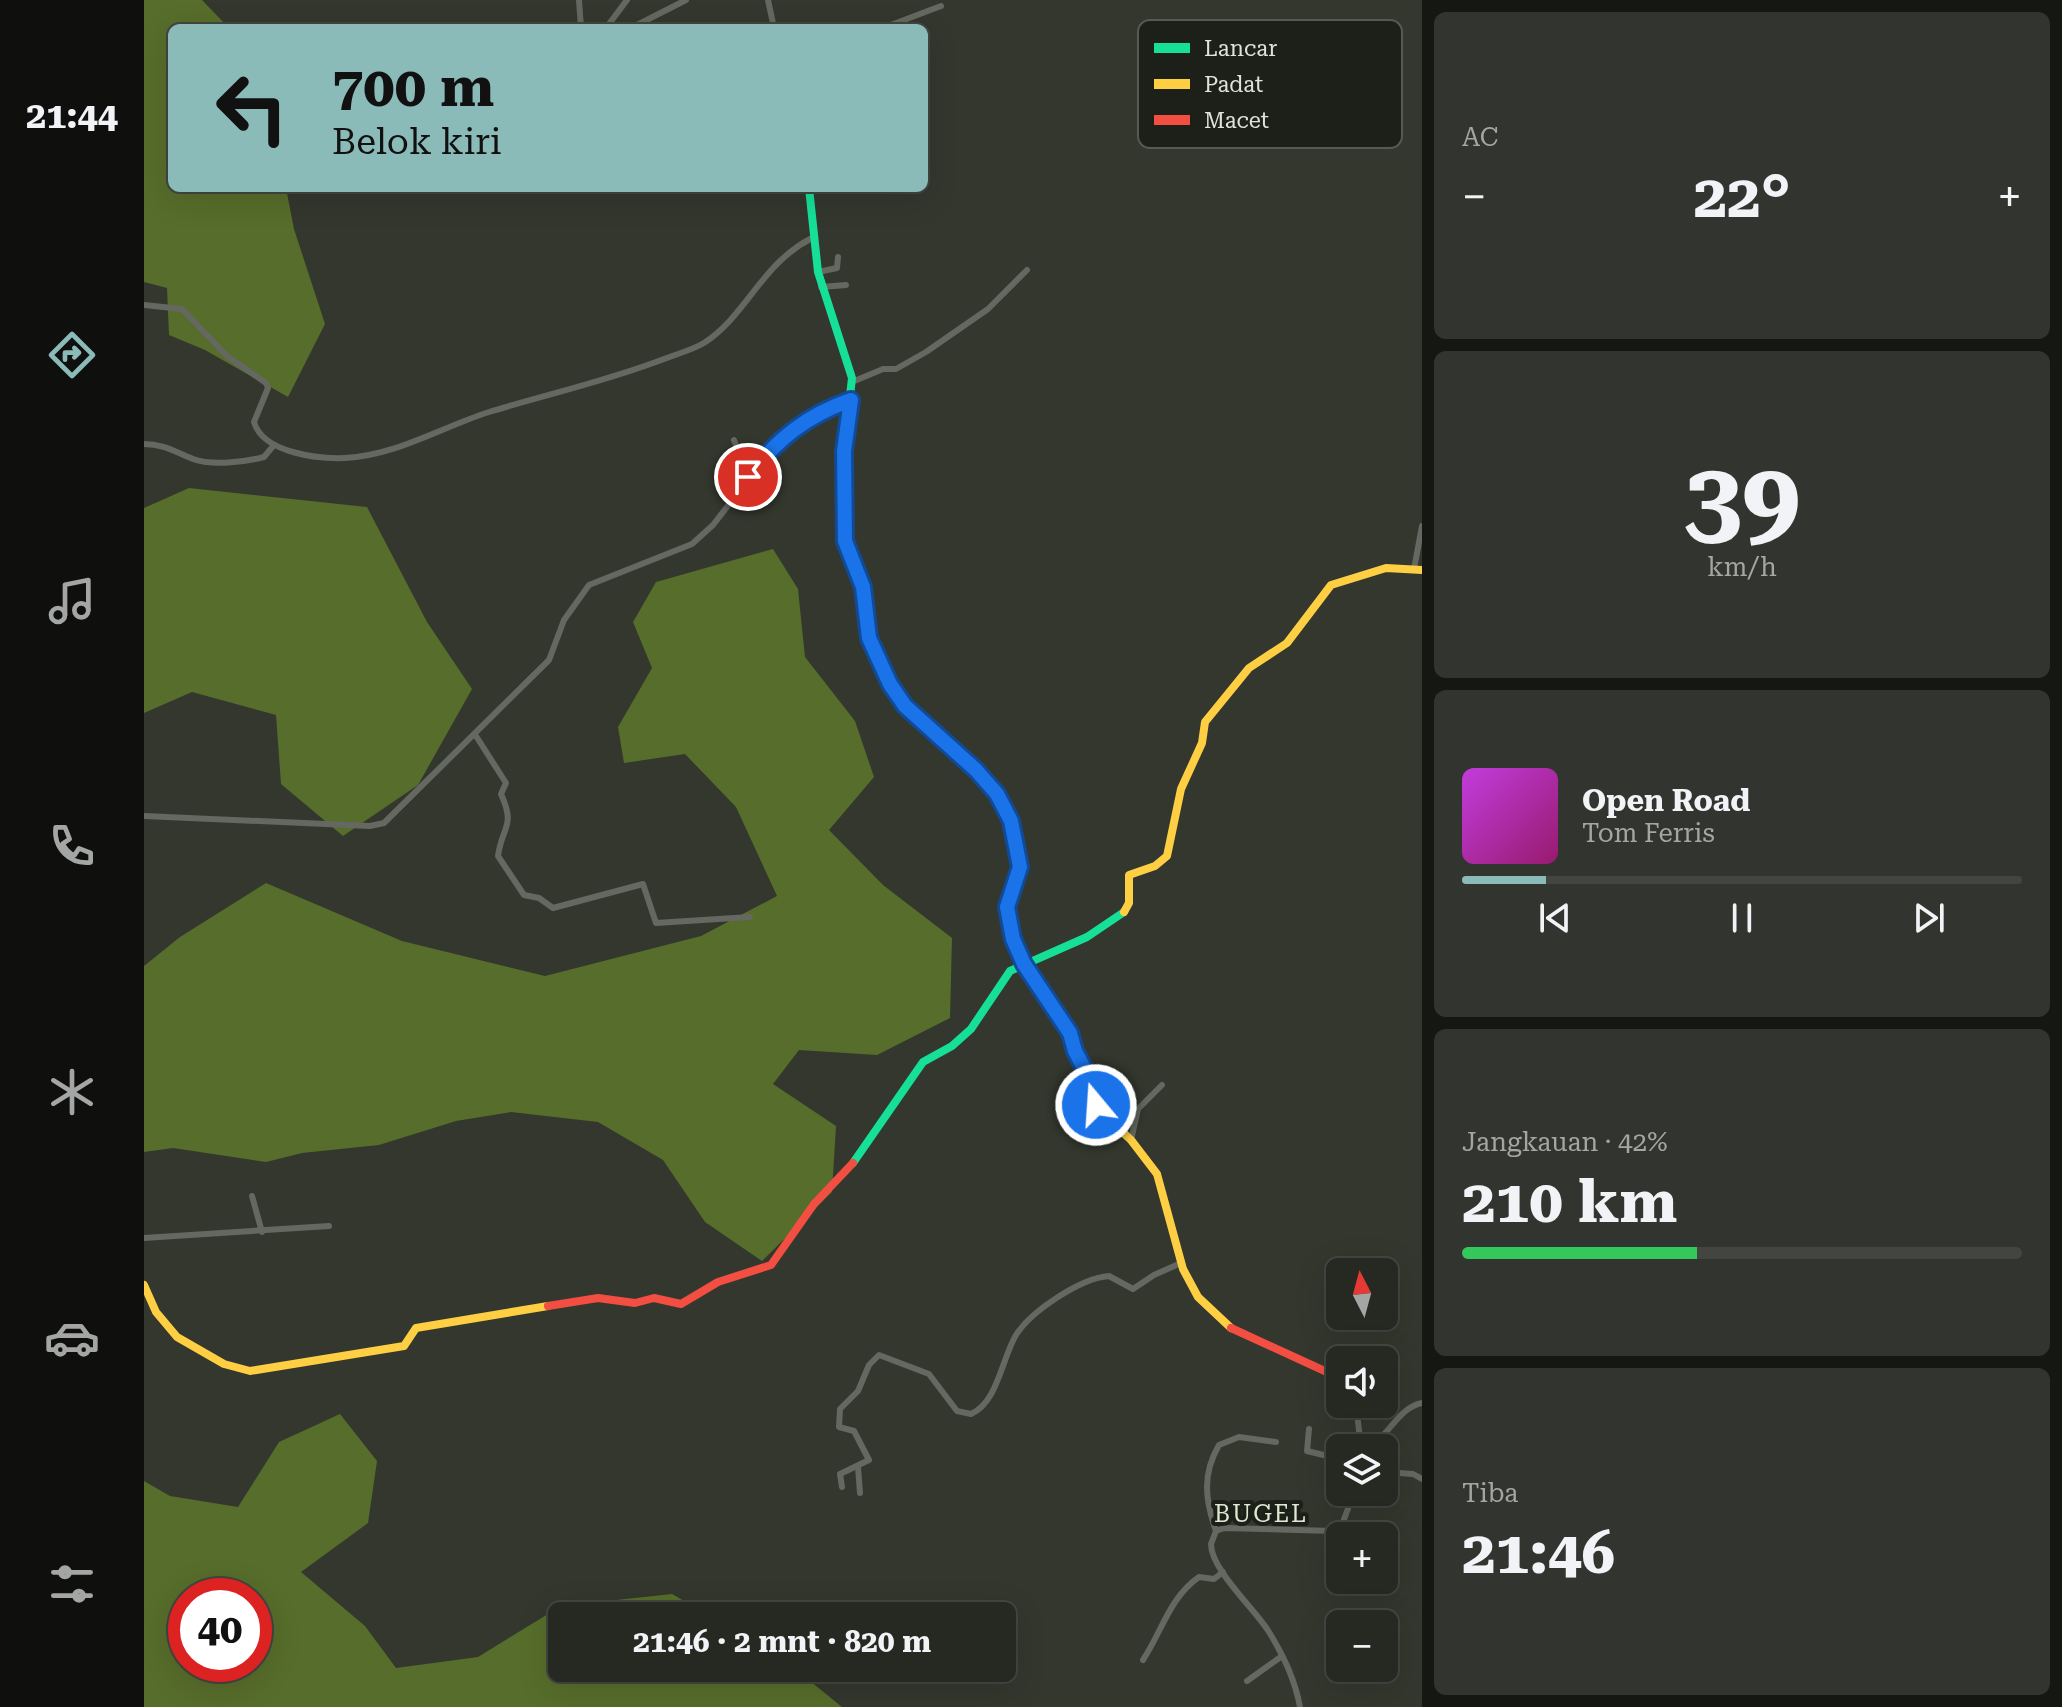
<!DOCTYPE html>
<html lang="id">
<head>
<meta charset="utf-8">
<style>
  :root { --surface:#262922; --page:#32352f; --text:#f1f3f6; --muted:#a4a6a5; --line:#424540; --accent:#8bbbb9 }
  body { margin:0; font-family:"Roboto Serif",serif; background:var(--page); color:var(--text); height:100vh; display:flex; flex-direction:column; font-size:30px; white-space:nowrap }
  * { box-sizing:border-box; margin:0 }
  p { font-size:26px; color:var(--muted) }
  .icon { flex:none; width:44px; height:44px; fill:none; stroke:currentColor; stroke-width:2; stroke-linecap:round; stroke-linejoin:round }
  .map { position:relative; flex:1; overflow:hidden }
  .details { display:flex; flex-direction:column; gap:12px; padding:12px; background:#151713; width:640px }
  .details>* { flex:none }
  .guide { position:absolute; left:24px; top:24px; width:760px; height:168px; border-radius:12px; box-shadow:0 8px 32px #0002,0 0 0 2px var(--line); background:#8bbbb9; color:#111; overflow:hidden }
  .needle { width:52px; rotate:354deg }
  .fabs { position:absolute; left:1182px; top:1258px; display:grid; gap:16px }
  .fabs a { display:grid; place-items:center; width:72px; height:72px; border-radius:12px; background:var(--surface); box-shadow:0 8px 32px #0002,0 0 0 2px var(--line); font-size:40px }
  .speed { position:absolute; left:24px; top:1578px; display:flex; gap:16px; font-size:40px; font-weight:700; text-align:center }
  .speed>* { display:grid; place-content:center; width:104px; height:104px; border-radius:50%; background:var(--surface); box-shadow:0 8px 32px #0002,0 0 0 2px var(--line); line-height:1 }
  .speed .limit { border:12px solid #d22; background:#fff; color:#111 }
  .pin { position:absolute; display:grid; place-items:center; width:68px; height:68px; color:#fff; margin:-34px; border:4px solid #fff; border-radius:50%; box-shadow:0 2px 8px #0007 }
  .me { position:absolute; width:88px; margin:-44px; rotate:342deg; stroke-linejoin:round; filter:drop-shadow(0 0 6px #0008) }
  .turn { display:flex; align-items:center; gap:28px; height:168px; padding:0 32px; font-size:36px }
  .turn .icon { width:104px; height:104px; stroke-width:2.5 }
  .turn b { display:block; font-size:56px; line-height:68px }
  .big { font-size:60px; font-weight:700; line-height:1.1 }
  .details .widget { flex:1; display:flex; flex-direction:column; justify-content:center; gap:12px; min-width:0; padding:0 28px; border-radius:12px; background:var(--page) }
  .details .dial { align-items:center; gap:0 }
  .dial b { font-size:104px; line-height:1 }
  .song { display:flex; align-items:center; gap:24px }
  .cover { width:96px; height:96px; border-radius:12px; background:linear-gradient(135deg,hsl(290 70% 55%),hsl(320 70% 35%)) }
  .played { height:8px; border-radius:4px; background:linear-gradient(90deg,var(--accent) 15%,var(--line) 15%) }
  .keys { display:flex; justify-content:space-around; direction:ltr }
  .heat { display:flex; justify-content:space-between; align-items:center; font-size:44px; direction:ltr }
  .charge { height:12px; border-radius:6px; background:linear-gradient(90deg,#34c759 42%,var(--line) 0) }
  .trip { position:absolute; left:404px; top:1602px; width:468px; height:80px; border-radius:12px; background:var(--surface); box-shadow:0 8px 32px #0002,0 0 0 2px var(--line); font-weight:700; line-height:80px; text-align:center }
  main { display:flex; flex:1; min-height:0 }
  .menu { display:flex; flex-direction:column; width:144px; justify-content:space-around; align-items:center; background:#0f100e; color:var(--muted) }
  .menu .icon { width:56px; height:56px }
  .menu .on { color:var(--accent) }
  .menu b { font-size:36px; color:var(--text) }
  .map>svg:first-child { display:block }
  .forest { fill:#576d2b; fill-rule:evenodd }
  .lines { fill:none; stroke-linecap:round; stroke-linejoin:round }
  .street { stroke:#646860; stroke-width:6 }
  .fast { stroke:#16e098; stroke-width:8 }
  .slow { stroke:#ffcf43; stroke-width:8 }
  .jam { stroke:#f24e42; stroke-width:8 }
  .route-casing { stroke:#114b97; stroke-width:20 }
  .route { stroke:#1a73e8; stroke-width:14 }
  .labels { text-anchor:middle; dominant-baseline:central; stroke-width:8; stroke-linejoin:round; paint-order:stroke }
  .quarter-label { font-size:24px; letter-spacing:2px; fill:#dfe8d2; stroke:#1d2018 }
  .key { fill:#1d2018; stroke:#575a52; stroke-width:2 }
  .key-label { font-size:22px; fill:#dfe3d8 }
</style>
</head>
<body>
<main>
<nav class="menu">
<b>21:44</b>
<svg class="icon on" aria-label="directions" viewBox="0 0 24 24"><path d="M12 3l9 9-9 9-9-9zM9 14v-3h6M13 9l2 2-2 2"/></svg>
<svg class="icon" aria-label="music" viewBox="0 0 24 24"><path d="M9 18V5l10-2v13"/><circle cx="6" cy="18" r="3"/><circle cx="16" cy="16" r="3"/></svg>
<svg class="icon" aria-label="phone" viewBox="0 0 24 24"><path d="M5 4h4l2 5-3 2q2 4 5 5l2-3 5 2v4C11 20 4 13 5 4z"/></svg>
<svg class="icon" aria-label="climate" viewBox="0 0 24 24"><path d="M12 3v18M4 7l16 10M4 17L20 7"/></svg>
<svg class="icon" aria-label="car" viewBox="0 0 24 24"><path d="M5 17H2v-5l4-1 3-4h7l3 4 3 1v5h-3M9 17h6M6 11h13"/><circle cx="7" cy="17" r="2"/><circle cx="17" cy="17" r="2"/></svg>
<svg class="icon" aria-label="filters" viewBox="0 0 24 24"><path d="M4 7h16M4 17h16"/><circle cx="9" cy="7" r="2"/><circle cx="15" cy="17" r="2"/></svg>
</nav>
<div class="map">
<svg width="1278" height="1707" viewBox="0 0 1278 1707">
  <rect width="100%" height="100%" fill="#33372d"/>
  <g class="forest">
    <polygon points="0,0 58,0 85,28 28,28 28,188 142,188 150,229 181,324 144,397 61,350 25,335 23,288 0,282"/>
    <polygon points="45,488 223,507 283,622 328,689 274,785 199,836 137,784 132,715 48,692 0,713 0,508"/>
    <polygon points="629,549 654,589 661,657 711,721 730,777 685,830 739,885 808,938 806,1018 733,1055 655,1050 629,1084 692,1126 688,1192 618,1261 561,1222 519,1160 454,1122 367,1112 312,1121 235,1145 158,1153 122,1162 29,1148 0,1152 0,966 36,937 122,883 258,941 401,976 557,936 633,896 592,807 541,754 480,763 474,727 508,668 489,622 512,582"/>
    <path d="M196,1414L233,1461L224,1523L157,1572L221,1626L252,1668L334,1657L417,1606L528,1594L567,1616H418V1668H650L698,1707H0V1481L26,1496L94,1507L135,1442ZM42,1596H110V1664H42Z"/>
  </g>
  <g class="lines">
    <g class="street">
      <polyline points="435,0 437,28"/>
      <polyline points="624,0 630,28"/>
      <polyline points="462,28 483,0"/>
      <polyline points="487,28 542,0"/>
      <polyline points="739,28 797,6"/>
      <polyline points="674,272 693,268 694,257"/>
      <polyline points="677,287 702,285"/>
      <path d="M0,305L38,309L83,356L122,383L124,388L110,422C119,453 174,459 201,458C251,456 298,427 345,412C404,394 463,381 520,359C533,354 548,350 560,343C603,315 617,264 668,238"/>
      <polyline points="708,382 739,369 752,369 782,352 844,309 883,270"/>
      <polyline points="590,440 604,477"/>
      <path d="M0,444C20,444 31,452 49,459C68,466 101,462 120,457L130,445"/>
      <polyline points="1270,569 1278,526"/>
      <path d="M332,736L362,783L357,794C372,827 358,826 354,856L380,895L395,898L409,908L499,884L512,923L606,917"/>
      <polyline points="0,816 226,826 240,823 405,660 420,620 445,585 548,544 569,525 635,440 659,422 707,400"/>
      <polyline points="987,1140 994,1109 1018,1085"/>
      <polyline points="108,1196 118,1232"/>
      <polyline points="0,1238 185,1226"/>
      <polyline points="1212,1404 1217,1448"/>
      <polyline points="1165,1429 1163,1451 1196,1459"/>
      <path d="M1222,1448C1245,1438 1253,1408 1278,1403"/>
      <polyline points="714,1467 716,1493"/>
      <polyline points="1240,1472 1269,1474 1278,1479"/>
      <path d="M698,1487L696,1474L725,1460L710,1431L695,1427L696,1409L714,1391L725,1365L735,1355L785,1374L813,1411L827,1414C854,1402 858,1358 872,1335C887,1311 937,1278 965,1276L989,1289L1010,1275L1037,1263"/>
      <path d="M1072,1531C1061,1500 1058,1474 1075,1445L1095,1437L1132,1442"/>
      <path d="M999,1660C1018,1631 1026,1597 1055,1577L1070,1579L1079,1572"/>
      <polyline points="1103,1681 1138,1656"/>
      <path d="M1156,1707C1151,1679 1140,1656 1125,1632C1111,1609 1067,1570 1067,1544L1072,1531L1080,1528L1190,1531L1198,1525L1210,1492"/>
    </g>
    <g class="fast">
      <polyline points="665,188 674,272 708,378 700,451 701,487"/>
      <polyline points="709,1163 779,1062 808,1046 827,1029 866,971 943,937 980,912"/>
    </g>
    <g class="slow">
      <polyline points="980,912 985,903 985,875 1011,866 1023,856 1037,789 1058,743 1061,722 1105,668 1143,643 1187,585 1242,568 1278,570"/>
      <polyline points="892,982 926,1033 950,1087 956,1111 987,1140 1013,1174 1039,1269 1054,1297 1087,1328"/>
      <polyline points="0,1285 12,1312 33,1337 80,1364 106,1371 260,1346 272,1328 404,1306"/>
    </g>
    <g class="jam">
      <polyline points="701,487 702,549 719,587 721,621 734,662 761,706 832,770 853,794 867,821 876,867 863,907 869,939 892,982"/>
      <polyline points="404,1306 454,1298 491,1303 510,1298 537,1304 574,1282 627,1265 670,1204 709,1163"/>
      <polyline points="1087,1328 1196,1378"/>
    </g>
  </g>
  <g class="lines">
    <defs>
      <path id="route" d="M604,477C632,440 663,415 707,400L700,451L701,541L719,587L725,638L746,684L761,706L832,770L853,794L867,821L876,867L863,907L869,939L880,964L926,1033L931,1051L950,1087L952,1105"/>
    </defs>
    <use href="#route" class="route-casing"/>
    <use href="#route" class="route"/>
  </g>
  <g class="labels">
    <g class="quarter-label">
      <text x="1117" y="1514">BUGEL</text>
    </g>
  </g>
  <rect x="994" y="20" width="264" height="128" rx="12" class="key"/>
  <rect x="1010" y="43" width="36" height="10" fill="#16e098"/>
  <rect x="1010" y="79" width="36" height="10" fill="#ffcf43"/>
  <rect x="1010" y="115" width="36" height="10" fill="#f24e42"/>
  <g class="key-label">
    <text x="1060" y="56">Lancar</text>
    <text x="1060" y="92">Padat</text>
    <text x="1060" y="128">Macet</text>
  </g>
</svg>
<div class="fabs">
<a><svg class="needle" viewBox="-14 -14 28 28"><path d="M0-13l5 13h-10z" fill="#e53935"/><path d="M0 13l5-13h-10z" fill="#a4a6a5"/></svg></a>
<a><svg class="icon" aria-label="sound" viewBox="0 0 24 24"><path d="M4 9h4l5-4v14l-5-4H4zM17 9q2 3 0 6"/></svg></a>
<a><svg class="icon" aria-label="layers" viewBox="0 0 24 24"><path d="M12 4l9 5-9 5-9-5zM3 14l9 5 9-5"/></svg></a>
<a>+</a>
<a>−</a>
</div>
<div class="speed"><div class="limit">40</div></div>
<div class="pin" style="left:604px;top:477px;background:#d93025"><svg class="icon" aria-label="arrive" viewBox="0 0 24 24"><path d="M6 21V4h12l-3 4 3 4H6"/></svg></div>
<svg class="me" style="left:952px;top:1105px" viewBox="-20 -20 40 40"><circle r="17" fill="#1a73e8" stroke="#fff" stroke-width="3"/><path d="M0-11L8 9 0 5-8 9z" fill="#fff"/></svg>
<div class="trip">21:46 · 2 mnt · 820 m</div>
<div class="guide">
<div class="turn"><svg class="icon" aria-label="left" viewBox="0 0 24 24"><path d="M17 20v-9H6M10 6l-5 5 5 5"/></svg><div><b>700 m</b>Belok kiri</div></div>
</div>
</div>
<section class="details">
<div class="widget"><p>AC</p>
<div class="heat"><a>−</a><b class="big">22°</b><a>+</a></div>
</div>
<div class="widget dial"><b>39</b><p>km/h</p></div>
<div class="widget">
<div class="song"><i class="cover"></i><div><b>Open Road</b><p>Tom Ferris</p></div></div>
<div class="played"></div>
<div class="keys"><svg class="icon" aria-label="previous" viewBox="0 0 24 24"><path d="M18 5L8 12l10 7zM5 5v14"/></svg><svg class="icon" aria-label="pause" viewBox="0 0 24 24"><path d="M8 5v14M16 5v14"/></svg><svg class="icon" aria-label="next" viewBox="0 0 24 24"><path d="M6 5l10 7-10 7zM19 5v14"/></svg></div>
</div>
<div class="widget"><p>Jangkauan · 42%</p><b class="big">210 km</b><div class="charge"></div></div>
<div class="widget"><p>Tiba</p><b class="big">21:46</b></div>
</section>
</main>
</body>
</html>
